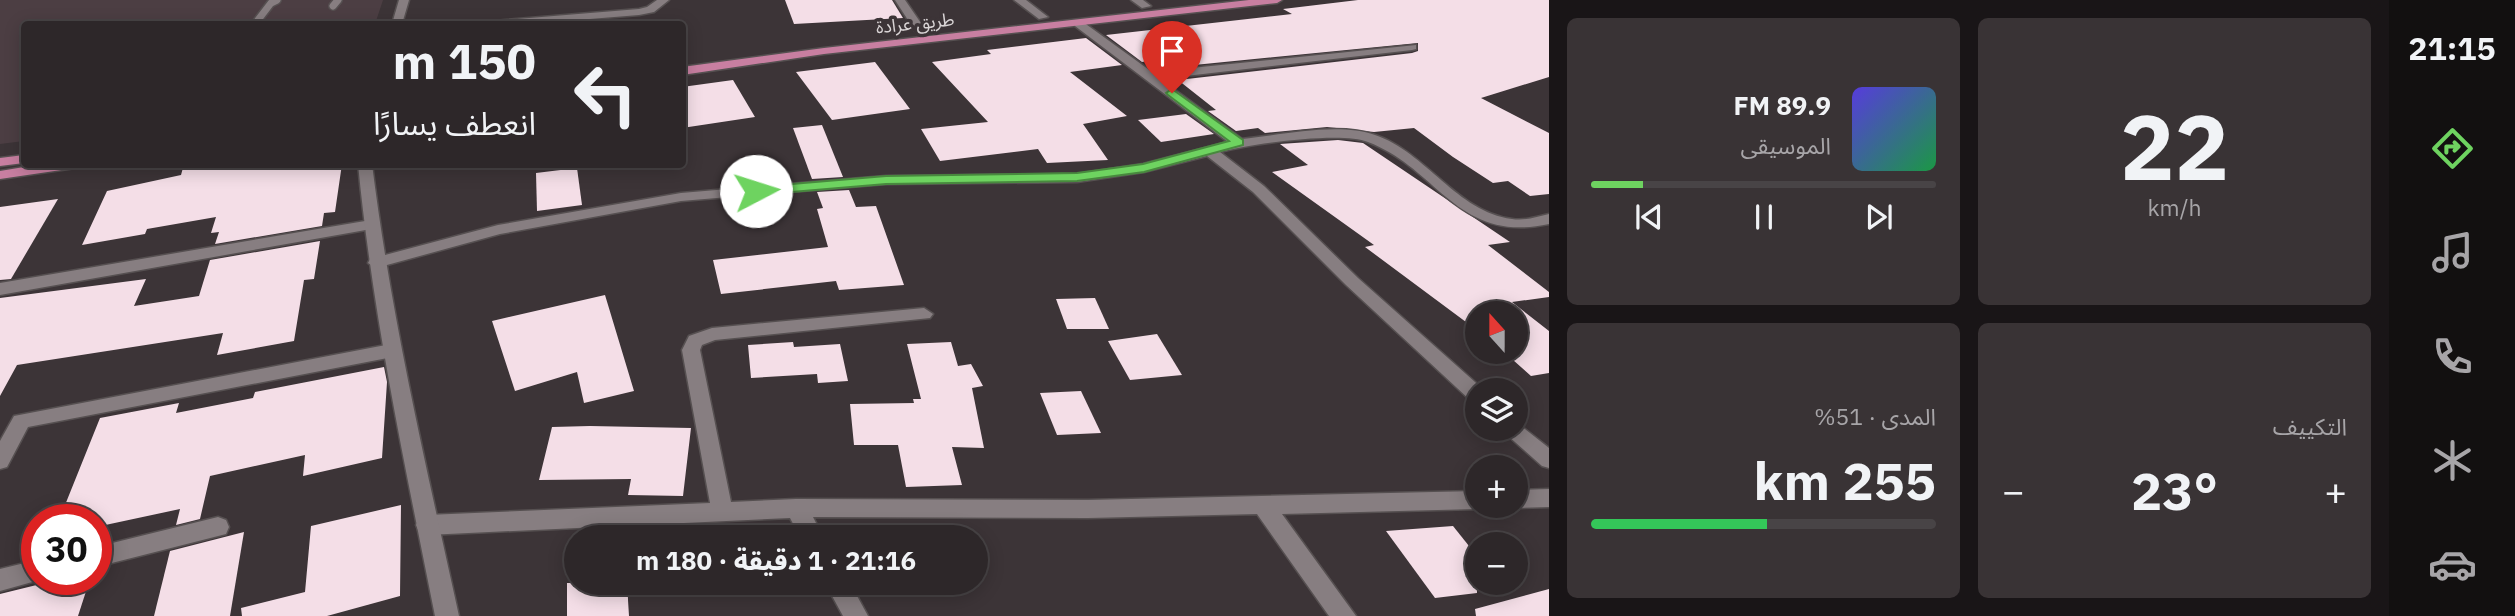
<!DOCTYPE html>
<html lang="ar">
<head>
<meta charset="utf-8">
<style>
  :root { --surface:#2d2729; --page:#393335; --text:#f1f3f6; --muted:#a7a5a8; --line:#484446; --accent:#6ed360 }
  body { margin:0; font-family:"IBM Plex Sans","Noto Sans Arabic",sans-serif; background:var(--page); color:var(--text); direction:rtl; height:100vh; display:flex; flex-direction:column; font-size:26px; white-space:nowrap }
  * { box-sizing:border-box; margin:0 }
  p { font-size:23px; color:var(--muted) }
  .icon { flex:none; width:38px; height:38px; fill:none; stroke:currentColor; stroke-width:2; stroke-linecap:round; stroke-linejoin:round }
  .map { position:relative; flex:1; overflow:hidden; direction:ltr }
  .side { display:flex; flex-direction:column; gap:18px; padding:18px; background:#191517; width:840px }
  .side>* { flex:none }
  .top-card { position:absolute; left:21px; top:21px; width:665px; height:147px; border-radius:7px; box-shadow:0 4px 18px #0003,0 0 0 2px var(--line); direction:rtl; background:#2d2729; color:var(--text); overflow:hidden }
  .needle { width:46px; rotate:339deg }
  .buttons { position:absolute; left:1465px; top:301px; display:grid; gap:14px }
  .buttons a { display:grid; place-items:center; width:63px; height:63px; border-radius:50%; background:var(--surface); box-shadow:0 4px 18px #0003,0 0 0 2px var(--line); font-size:35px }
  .speed { position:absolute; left:21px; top:504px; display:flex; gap:14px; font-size:35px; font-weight:700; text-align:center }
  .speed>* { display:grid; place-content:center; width:91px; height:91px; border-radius:50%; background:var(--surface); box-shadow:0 4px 18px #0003,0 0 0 2px var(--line); line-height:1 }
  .speed .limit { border:10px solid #d22; background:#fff; color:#111 }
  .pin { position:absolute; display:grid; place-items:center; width:60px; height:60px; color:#fff; margin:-72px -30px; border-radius:50% 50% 50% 0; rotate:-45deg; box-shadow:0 0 7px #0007 }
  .pin .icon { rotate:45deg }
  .me { position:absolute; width:77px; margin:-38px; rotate:85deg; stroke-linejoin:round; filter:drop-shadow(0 0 5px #0008) }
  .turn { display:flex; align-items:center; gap:24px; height:147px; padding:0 35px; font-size:32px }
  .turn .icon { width:91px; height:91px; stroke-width:2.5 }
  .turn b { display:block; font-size:49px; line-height:60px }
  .big { font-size:52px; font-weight:800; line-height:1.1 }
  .side .card { flex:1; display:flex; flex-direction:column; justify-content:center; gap:10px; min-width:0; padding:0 24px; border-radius:10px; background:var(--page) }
  .side .dial { align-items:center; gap:0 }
  .dial b { font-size:91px; line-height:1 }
  .song { display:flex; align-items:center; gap:21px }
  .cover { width:84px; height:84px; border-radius:10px; background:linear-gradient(135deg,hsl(250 70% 55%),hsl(140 70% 35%)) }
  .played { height:7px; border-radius:4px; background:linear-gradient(90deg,var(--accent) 15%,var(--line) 15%) }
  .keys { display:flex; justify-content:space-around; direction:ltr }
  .heat { display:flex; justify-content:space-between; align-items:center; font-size:38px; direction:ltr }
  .charge { height:10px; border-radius:5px; background:linear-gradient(90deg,#34c759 51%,var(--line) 0) }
  .side .tiles { flex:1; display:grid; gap:18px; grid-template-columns:repeat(2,1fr) }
  .trip { position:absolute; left:564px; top:525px; width:424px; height:70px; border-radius:35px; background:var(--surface); box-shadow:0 4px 18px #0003,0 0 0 2px var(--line); font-weight:800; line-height:70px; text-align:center; direction:rtl }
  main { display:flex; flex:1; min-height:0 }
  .dock { display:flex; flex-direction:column; width:126px; justify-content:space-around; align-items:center; background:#121010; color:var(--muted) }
  .dock .icon { width:49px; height:49px }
  .dock .current { color:var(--accent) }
  .dock b { font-size:32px; color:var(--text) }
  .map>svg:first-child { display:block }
  .built { fill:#4c3e43 }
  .building { fill:#f4dee7 }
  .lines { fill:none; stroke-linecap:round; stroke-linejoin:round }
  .lane-casing { stroke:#565051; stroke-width:10 }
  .street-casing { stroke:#565051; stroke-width:3 }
  .secondary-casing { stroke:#565051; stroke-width:3 }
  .primary-casing { stroke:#565051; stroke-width:3 }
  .lane { stroke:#877e81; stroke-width:7 }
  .street { fill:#877e81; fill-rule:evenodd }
  .secondary { fill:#877e81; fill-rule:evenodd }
  .primary { fill:#c87fa1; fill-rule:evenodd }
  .route { fill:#6ed360; stroke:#48893e; stroke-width:2 }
  .labels { text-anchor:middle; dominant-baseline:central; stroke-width:7; stroke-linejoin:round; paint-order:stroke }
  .far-street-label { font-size:18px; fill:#d9d4d5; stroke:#3c3437 }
</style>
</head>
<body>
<main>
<nav class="dock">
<b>21:15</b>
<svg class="icon current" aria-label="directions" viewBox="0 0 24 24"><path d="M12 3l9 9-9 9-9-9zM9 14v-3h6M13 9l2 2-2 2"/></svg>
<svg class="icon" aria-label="music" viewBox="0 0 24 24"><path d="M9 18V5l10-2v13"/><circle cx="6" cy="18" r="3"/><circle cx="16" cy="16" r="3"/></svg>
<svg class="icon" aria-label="phone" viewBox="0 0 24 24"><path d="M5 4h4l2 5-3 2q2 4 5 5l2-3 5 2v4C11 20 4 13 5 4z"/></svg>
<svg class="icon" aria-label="climate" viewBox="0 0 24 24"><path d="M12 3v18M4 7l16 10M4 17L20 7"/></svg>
<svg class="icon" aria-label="car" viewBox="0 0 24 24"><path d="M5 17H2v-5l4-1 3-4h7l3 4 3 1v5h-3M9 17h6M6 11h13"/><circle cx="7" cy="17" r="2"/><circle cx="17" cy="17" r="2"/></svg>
</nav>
<section class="side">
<div class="tiles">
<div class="card dial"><b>22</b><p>km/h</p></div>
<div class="card">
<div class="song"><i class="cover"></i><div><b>89.9 FM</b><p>الموسيقى</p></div></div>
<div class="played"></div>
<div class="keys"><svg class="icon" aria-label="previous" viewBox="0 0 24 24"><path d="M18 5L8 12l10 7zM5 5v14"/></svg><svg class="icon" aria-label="pause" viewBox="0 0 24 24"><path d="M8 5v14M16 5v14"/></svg><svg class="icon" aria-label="next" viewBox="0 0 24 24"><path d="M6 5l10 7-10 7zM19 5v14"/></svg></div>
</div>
<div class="card"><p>التكييف</p>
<div class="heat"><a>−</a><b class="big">23°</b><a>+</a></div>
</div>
<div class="card"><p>المدى · 51%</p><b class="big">255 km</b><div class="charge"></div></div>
</div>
</section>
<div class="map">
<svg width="1549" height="616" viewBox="0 0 1549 616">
  <rect width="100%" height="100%" fill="#3c3437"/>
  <polygon class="built" points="0,0 383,0 375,24 24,24 24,141 0,144"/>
  <g class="building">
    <polygon points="785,0 892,0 903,18 794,24"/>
    <polygon points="1358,0 1549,0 1549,77 1481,98 1549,133 1549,194 1530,196 1508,181 1493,183 1453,157 1414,128 1374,132 1327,127 1265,133 1258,128 1236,131 1208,111 1216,110 1178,80 1412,53 1418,51 1418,43 1164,68 1154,60 1142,62 1106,35 1292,14 1283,9"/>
    <polygon points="1086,38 1122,65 1070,72 1127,116 1083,124 1108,160 1047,163 1038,149 940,161 921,129 988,122 932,62 991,54 987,50"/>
    <polygon points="875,62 910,109 832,120 796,72"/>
    <polygon points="733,80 755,117 682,128 682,87"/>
    <polygon points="1186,114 1214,134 1161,142 1138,120"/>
    <polygon points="822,125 843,177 812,179 793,128"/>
    <polygon points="1338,140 1363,143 1510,242 1488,245 1549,292 1549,297 1512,302 1549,331 1549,373 1531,376 1504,352 1516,352 1516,313 1477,313 1477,329 1470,325 1365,247 1374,245 1272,172 1308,165 1280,144"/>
    <polygon points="184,164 342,164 335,212 324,213 322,226 215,244 219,232 211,233 216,217 147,229 145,234 82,245 107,191 181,175"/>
    <polygon points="577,168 582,205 537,211 536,173"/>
    <polygon points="849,190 856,207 876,206 904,285 839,290 836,281 721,294 713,260 828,247 817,209 823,208 817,192"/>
    <polygon points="58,199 11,279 0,280 0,207"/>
    <polygon points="320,241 314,279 304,280 294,341 217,355 223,333 17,365 0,396 0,298 146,279 134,306 199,296 210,260"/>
    <polygon points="605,295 634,391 584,403 577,372 515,391 492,321"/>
    <polygon points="1095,298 1109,329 1067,329 1056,299"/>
    <polygon points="1157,334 1182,375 1130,380 1108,341"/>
    <polygon points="793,342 794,347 840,344 848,381 818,383 817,374 751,378 748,345"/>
    <polygon points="951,342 958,366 971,364 983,386 972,388 984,448 952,447 962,485 906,487 898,445 854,445 850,404 914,403 913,399 921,399 907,344"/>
    <polygon points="384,367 387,382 382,458 303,476 305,455 210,476 200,519 176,525 180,509 96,527 96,520 59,520 100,418 179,403 176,413 253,398 255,392"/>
    <polygon points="1081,391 1101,433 1057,435 1040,393"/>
    <polygon points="590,426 691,428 683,496 628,495 631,479 539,480 552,427"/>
    <polygon points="401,505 400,596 327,616 242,616 241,608 305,592 311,526"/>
    <polygon points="1453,526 1477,556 1477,593 1435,598 1386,531"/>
    <polygon points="244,532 230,616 154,616 170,551"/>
    <polygon points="61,579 90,579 78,616 0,616 0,594"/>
    <polygon points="567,583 627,583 629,616 567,616"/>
    <polygon points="1549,589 1549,616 1476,616 1475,609"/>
  </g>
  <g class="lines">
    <defs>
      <g id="lane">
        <polyline points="333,6 338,0"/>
        <polyline points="255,24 271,3 277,0"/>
      </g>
      <g id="street">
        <polygon points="657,0 669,0 654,12 639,15 528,24 489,24 494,21 639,9 647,7"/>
        <polygon points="895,0 905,0 927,32 925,34 917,34"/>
        <polygon points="1014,0 1026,0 1048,17 1039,19"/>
        <polygon points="1131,0 1143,0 1151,6 1142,8"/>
        <path d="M1075,22H1083L1152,72L1416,45V49L1412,50L1160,79L1242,139C1282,135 1338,122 1375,135C1426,152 1457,212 1512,219C1524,221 1537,217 1549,214V224C1457,244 1439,169 1368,142C1341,131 1250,144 1220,152L1264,186L1358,278L1484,390H1477V402L1470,400L1346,285L1253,192L1207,156L1144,172L1077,182L886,184L681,201L500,234L376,268L368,263L370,259L498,225L681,193L886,176L1077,174L1143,164L1228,142L1075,26Z"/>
        <polygon points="371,220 377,222 379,225 377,228 0,295 0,283"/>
        <polygon points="924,308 933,314 930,318 715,340 702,345 700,350 731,502 796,499 1088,500 1477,491 1477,506 1485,506 1477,509 1282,514 1356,616 1329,616 1257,514 1088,518 813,517 823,537 800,537 790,518 427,535 419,532 416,525 419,518 427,515 710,503 682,350 689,336 712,328"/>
        <polygon points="391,344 398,346 400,351 398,356 28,427 7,467 0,469 0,441 14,416"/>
        <polygon points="1516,422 1549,448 1549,468 1542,466 1507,435 1504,429 1516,429"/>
        <polygon points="1549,489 1549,507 1516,508 1509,506 1516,506 1516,490"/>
        <polygon points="218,517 226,520 229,527 226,534 96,567 96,547"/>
        <polygon points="37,560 37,579 43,579 0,591 0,569"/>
        <polygon points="825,583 850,583 868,616 843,616"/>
      </g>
      <g id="secondary">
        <polygon points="399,0 409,0 402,24 392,24"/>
        <path d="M358,164H372C391,317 426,466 459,616H435C405,465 373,318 358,164Z"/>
      </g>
      <g id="primary">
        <polygon points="1249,0 1282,0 1277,3 824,54 682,75 682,67 824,48"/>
        <polygon points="24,155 24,163 0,166 0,158"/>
        <polygon points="42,164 82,164 75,168 0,179 0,171"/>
      </g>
    </defs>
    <use href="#lane" class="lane-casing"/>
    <use href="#street" class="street-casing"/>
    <use href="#secondary" class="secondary-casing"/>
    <use href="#primary" class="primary-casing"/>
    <use href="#lane" class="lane"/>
    <use href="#street" class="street"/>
    <use href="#secondary" class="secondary"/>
    <use href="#primary" class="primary"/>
  </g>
  <polygon class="route" points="1172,89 1243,140 1243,145 1144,172 1077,181 886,184 756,195 749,191 756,187 886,176 1077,173 1143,164 1229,141 1168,95 1166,93"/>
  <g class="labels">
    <g class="far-street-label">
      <text transform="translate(915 23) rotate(-6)">طريق عرادة</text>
    </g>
  </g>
</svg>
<div class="buttons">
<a><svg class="needle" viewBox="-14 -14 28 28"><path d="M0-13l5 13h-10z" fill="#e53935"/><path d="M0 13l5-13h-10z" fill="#a7a5a8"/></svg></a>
<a><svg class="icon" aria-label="layers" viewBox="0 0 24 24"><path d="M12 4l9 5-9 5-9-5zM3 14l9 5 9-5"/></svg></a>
<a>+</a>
<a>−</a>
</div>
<div class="speed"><div class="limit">30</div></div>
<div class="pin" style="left:1172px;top:93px;background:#d93025"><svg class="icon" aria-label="arrive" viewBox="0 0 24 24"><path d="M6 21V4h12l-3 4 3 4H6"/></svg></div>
<svg class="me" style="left:756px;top:191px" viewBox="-20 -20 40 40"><circle r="19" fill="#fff"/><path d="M0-13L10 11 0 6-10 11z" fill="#6ed360"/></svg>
<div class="trip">21:16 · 1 دقيقة · 180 m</div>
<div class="top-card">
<div class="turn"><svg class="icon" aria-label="left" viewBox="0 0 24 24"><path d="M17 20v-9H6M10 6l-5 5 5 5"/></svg><div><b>150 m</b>انعطف يسارًا</div></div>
</div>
</div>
</main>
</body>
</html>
